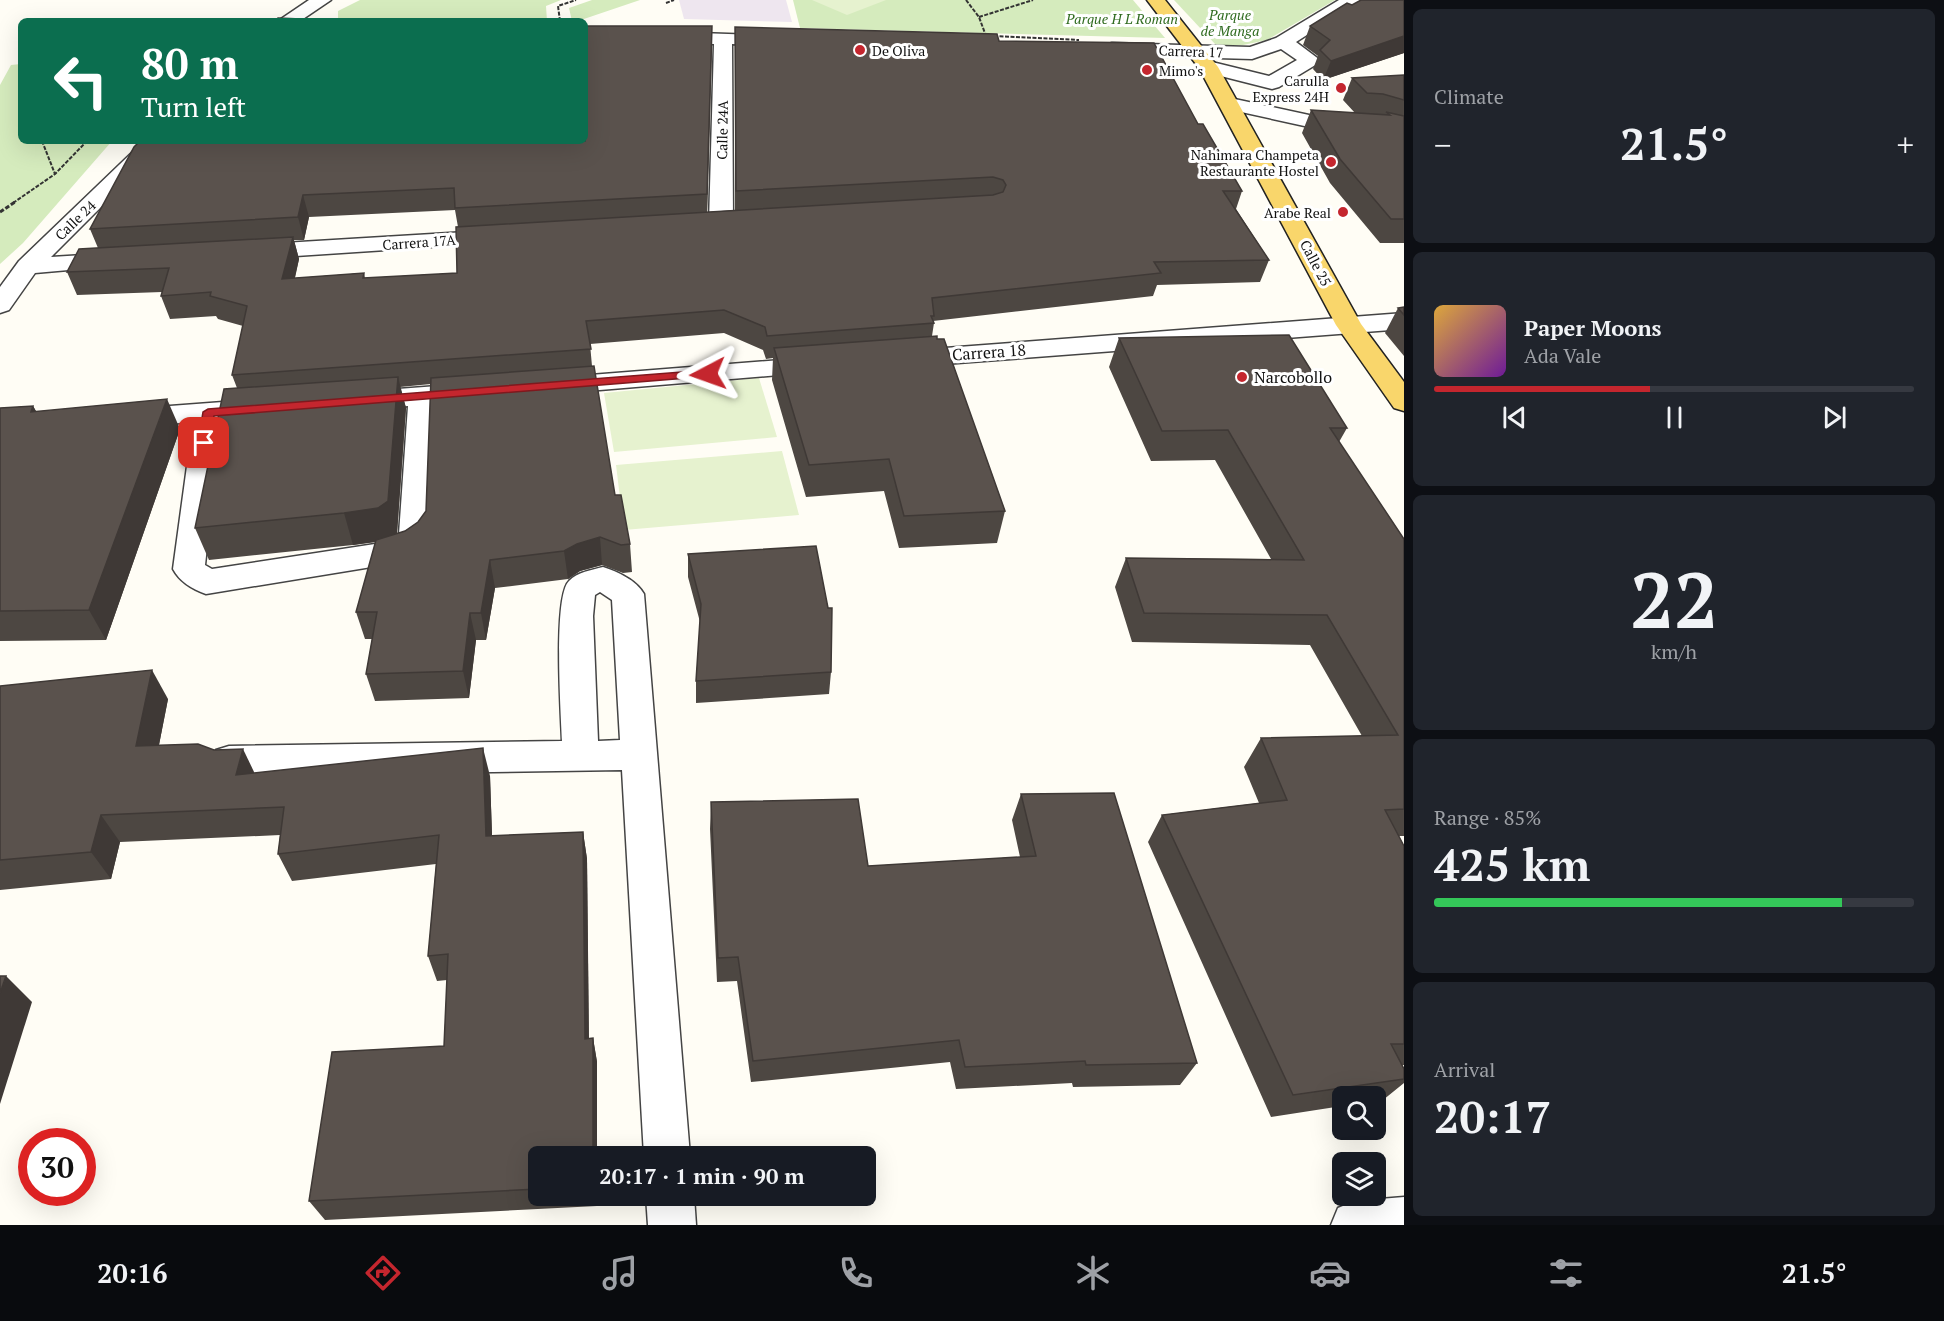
<!DOCTYPE html>
<html lang="en">
<head>
<meta charset="utf-8">
<style>
  :root { --surface:#171b24; --page:#20242c; --text:#f1f3f6; --muted:#9ea1a6; --line:#363941; --accent:#c4262e }
  body { margin:0; font-family:"PT Serif",serif; background:var(--page); color:var(--text); height:100vh; display:flex; flex-direction:column; font-size:22px; white-space:nowrap }
  * { box-sizing:border-box; margin:0 }
  p { font-size:20px; color:var(--muted) }
  .icon { flex:none; width:33px; height:33px; fill:none; stroke:currentColor; stroke-width:2; stroke-linecap:round; stroke-linejoin:round }
  .map { position:relative; flex:1; overflow:hidden }
  .details { display:flex; flex-direction:column; gap:9px; padding:9px; background:#0d0f14; width:540px }
  .details>* { flex:none }
  .hud { position:absolute; left:18px; top:18px; width:570px; height:126px; border-radius:9px; box-shadow:0 6px 24px #0002; background:#0b6e4f; color:#fff; overflow:hidden }
  .tools { position:absolute; left:1332px; top:1086px; display:grid; gap:12px }
  .tools a { display:grid; place-items:center; width:54px; height:54px; border-radius:9px; background:var(--surface); box-shadow:0 6px 24px #0002; font-size:30px }
  .speed { position:absolute; left:18px; top:1128px; display:flex; gap:12px; font-size:30px; font-weight:700; text-align:center }
  .speed>* { display:grid; place-content:center; width:78px; height:78px; border-radius:50%; background:var(--surface); box-shadow:0 6px 24px #0002; line-height:1 }
  .speed .limit { border:9px solid #d22; background:#fff; color:#111 }
  .pin { position:absolute; display:grid; place-items:center; width:51px; height:51px; color:#fff; margin:-26px; border-radius:12px; box-shadow:0 3px 9px #0006 }
  .me { position:absolute; width:66px; margin:-33px; rotate:266deg; stroke-linejoin:round; filter:drop-shadow(0 0 4px #0008) }
  .turn { display:flex; align-items:center; gap:21px; height:126px; padding:0 24px; font-size:27px }
  .turn .icon { width:78px; height:78px; stroke-width:2.5 }
  .turn b { display:block; font-size:42px; line-height:51px }
  .big { font-size:45px; font-weight:700; line-height:1.1 }
  .details .tile { flex:1; display:flex; flex-direction:column; justify-content:center; gap:9px; min-width:0; padding:0 21px; border-radius:9px; background:var(--page) }
  .details .dial { align-items:center; gap:0 }
  .dial b { font-size:78px; line-height:1 }
  .song { display:flex; align-items:center; gap:18px }
  .cover { width:72px; height:72px; border-radius:9px; background:linear-gradient(135deg,hsl(40 70% 55%),hsl(280 70% 35%)) }
  .played { height:6px; border-radius:3px; background:linear-gradient(90deg,var(--accent) 45%,var(--line) 45%) }
  .keys { display:flex; justify-content:space-around; direction:ltr }
  .heat { display:flex; justify-content:space-between; align-items:center; font-size:33px; direction:ltr }
  .charge { height:9px; border-radius:4px; background:linear-gradient(90deg,#34c759 85%,var(--line) 0) }
  .trip { position:absolute; left:528px; top:1146px; width:348px; height:60px; border-radius:9px; background:var(--surface); box-shadow:0 6px 24px #0002; font-weight:700; line-height:60px; text-align:center }
  .tab-bar { display:flex; height:96px; justify-content:space-around; align-items:center; background:#090b0e; color:var(--muted) }
  .tab-bar .icon { width:42px; height:42px }
  .tab-bar .active { color:var(--accent) }
  .tab-bar b { font-size:27px; color:var(--text) }
  main { display:flex; flex:1; min-height:0 }
  .map>svg:first-child { display:block }
  .industrial { fill:#eee6ef }
  .green { fill:#d5ebbd }
  .pitch { fill:#e6f2cf }
  .lines { fill:none; stroke-linecap:round; stroke-linejoin:round }
  .minor-casing { stroke:#444; stroke-width:3 }
  .major-casing { stroke:#222; stroke-width:3 }
  .path-far1 { stroke:#333; stroke-width:2; stroke-dasharray:4 1.5; stroke-linecap:butt }
  .path { stroke:#333; stroke-width:3; stroke-dasharray:4.5 2; stroke-linecap:butt }
  .minor { fill:#fff; fill-rule:evenodd }
  .major { fill:#f9d66b; fill-rule:evenodd }
  .wall { fill:#4d4742; fill-rule:evenodd }
  .shaded-wall { fill:#3f3936 }
  .building { fill:#5a524d; stroke:#3f3936; stroke-width:1.5 }
  .route { fill:#c4262e; stroke:#7f191e; stroke-width:1.5 }
  .poi-dot { fill:#c4262e; stroke:#fff; stroke-width:2 }
  .labels { text-anchor:middle; dominant-baseline:central; stroke-width:6; stroke-linejoin:round; paint-order:stroke }
  .far-park-label { font-size:14px; font-style:italic; fill:#2f6b1f; stroke:#fff }
  .far-poi-label { font-size:14px; fill:#111; stroke:#fff; text-anchor:end }
  .far-street-label { font-size:14px; fill:#111; stroke:#fff }
  .street-label { font-size:16px; fill:#111; stroke:#fff }
  .poi-label { font-size:16px; fill:#111; stroke:#fff; text-anchor:start }
</style>
</head>
<body>
<main>
<div class="map">
<svg width="1404" height="1225" viewBox="0 0 1404 1225">
  <rect width="100%" height="100%" fill="#fffdf5"/>
  <polygon class="industrial" points="679,0 786,0 792,22 684,19"/>
  <g class="green">
    <polygon points="360,0 561,0 546,6 547,21 358,21 338,18 338,11"/>
    <polygon points="592,0 640,0 578,21 572,21 569,8"/>
    <polygon points="793,0 1133,0 1165,38 800,28"/>
    <polygon points="1174,0 1335,0 1267,40 1243,45 1216,45"/>
    <polygon points="21,64 21,141 112,141 23,243 0,264 0,85 11,65"/>
  </g>
  <g class="pitch">
    <polygon points="812,0 886,0 847,15"/>
    <polygon points="759,378 777,437 614,452 604,393"/>
    <polygon points="782,451 799,515 624,530 616,465"/>
  </g>
  <g class="lines">
    <defs>
      <g id="minor">
        <polygon points="309,0 331,0 300,21 278,21"/>
        <polygon points="1339,0 1361,0 1296,42 1320,60 1317,64 1279,87 1272,89 1201,71 1198,67 1201,63 1208,61 1269,76 1297,60 1281,49 1252,59 1112,55 1105,53 1103,49 1105,45 1112,43 1250,47 1276,38"/>
        <polygon points="585,29 786,36 788,40 786,44 779,46 732,44 733,223 729,228 721,230 713,228 709,223 714,44 585,41"/>
        <polygon points="1230,98 1309,115 1373,119 1404,128 1404,141 1371,131 1309,127 1223,108 1220,104 1223,100"/>
        <polygon points="144,141 167,141 51,257 116,253 125,255 128,260 125,265 35,273 9,310 0,313 0,287 19,261"/>
        <polygon points="499,230 507,232 511,237 507,242 251,259 243,257 239,252 243,247 251,245"/>
        <polygon points="1404,313 1404,329 905,367 896,365 892,359 896,353 905,351"/>
        <polygon points="818,357 827,359 831,365 827,371 552,394 542,392 538,386 542,380 552,378"/>
        <path d="M477,383L487,386L491,392L487,398L435,404L430,539C422,552 410,559 396,563L206,594C192,589 180,582 173,569L193,422L130,427L120,424L116,418L120,412L130,409L264,399L274,402L278,408L274,414L221,420L205,565L212,569L388,542L399,534L408,406L358,410L348,407L344,401L348,395L358,392Z"/>
        <path d="M603,567C618,572 636,580 644,594L690,1156H644L622,770L229,776L216,772L211,761L216,750L229,746L562,741C561,714 553,596 569,581C577,572 592,570 603,567ZM600,592L612,600L620,740L598,741L593,616L595,595Z"/>
        <polygon points="646,1196 694,1196 696,1225 648,1225"/>
        <polygon points="1404,1197 1404,1225 1331,1225 1338,1208 1355,1201"/>
      </g>
      <polygon id="major" points="1147,0 1165,0 1218,67 1361,324 1404,382 1404,411 1394,408 1336,325 1199,68"/>
    </defs>
    <use href="#minor" class="minor-casing"/>
    <use href="#major" class="major-casing"/>
    <g class="path-far1">
      <polyline points="966,0 979,17 986,36"/>
      <polyline points="666,3 674,0"/>
      <polyline points="979,17 1033,0"/>
      <polyline points="560,21 558,6 576,0"/>
      <polyline points="994,36 1079,40"/>
      <polyline points="42,141 55,174"/>
      <polyline points="13,203 55,174 87,141"/>
    </g>
    <polyline class="path" points="0,212 15,202"/>
    <use href="#minor" class="minor"/>
    <use href="#major" class="major"/>
  </g>
  <g class="wall">
    <polygon points="1404,0 1404,53 1323,80 1313,69 1318,56 1303,45 1310,26 1352,5"/>
    <path d="M712,26L707,212L735,210V27L999,41L1198,124L1242,191L1236,209L1269,260L1260,282L1157,285L1153,296L933,321L934,323L932,336L937,339L1005,511L997,543L899,548L884,491L806,497L772,380L773,358L766,359L763,350L724,333L590,344L592,366L615,495L630,544L632,572L623,573L602,565L580,571L568,579L495,588L486,640H476L469,698L375,701L366,674L372,639H365L356,612L376,542L353,545L209,560L195,528L237,388L232,375L243,326L218,319L216,316L170,319L161,296L162,292L77,295L67,272L98,248L90,229L585,141ZM455,210L458,227L457,273L365,278L364,273L295,278L299,259L294,240H304L309,217ZM431,384L426,511L418,522L405,531L395,534L397,533L406,408L400,387Z"/>
    <polygon points="1404,75 1404,243 1380,243 1330,183 1302,133 1311,110 1355,113 1343,100 1352,78"/>
    <polygon points="1404,307 1404,356 1385,333 1398,308"/>
    <polygon points="1119,338 1347,428 1339,442 1404,539 1404,836 1399,836 1404,846 1404,1065 1402,1065 1404,1069 1404,1083 1383,1100 1376,1102 1376,1096 1342,1096 1342,1106 1271,1117 1148,842 1162,815 1259,803 1244,767 1261,738 1362,736 1310,645 1132,642 1115,587 1126,558 1271,559 1215,460 1151,461 1109,367"/>
    <polygon points="33,406 36,411 180,429 106,640 0,641 0,408"/>
    <polygon points="688,554 831,672 829,694 696,703 696,681 700,622 688,577"/>
    <polygon points="0,686 168,699 159,745 254,773 490,776 492,836 583,832 587,859 589,1039 593,1038 597,1062 538,1156 538,1196 597,1196 597,1206 325,1220 309,1201 444,1046 447,980 437,981 428,956 436,864 292,881 278,854 280,835 120,842 111,879 0,890"/>
    <polygon points="1021,794 1197,1063 1180,1085 1073,1087 1072,1083 956,1089 950,1062 751,1082 737,981 717,982 710,829 711,802 868,866 1020,857 1012,820"/>
  </g>
  <g class="shaded-wall">
    <polygon points="712,26 712,47 707,216 707,194"/>
    <polygon points="1404,36 1404,53 1323,80 1331,61"/>
    <polygon points="303,195 309,217 304,240 298,217"/>
    <polygon points="293,237 299,259 289,302 282,279"/>
    <polygon points="398,377 406,408 397,533 387,540 353,545 344,513"/>
    <polygon points="167,399 180,429 106,640 89,610"/>
    <polygon points="33,406 49,435 31,412"/>
    <polygon points="600,537 602,565 580,571 568,579 564,551 577,544"/>
    <polygon points="490,560 495,588 486,640 481,613"/>
    <polygon points="470,613 476,640 469,698 463,671"/>
    <polygon points="152,670 168,699 153,775 136,746"/>
    <polygon points="483,748 490,776 493,864 486,836"/>
    <polygon points="243,749 257,778 236,775"/>
    <polygon points="101,815 120,842 111,879 91,852"/>
    <polygon points="583,832 587,859 589,1062 585,1039"/>
    <polygon points="6,976 32,1002 0,1104 0,993"/>
    <polygon points="593,1038 597,1062 597,1156 593,1156"/>
  </g>
  <g class="building">
    <polygon points="1361,0 1404,0 1404,36 1331,61 1320,50 1330,40 1310,26 1347,3 1352,5"/>
    <polygon points="278,18 347,21 275,21"/>
    <polygon points="585,26 712,26 707,194 455,208 454,188 303,195 298,217 90,229 134,147 140,141 585,141"/>
    <polygon points="735,27 997,34 999,41 1154,43 1198,124 1203,124 1242,191 1223,191 1269,260 1154,262 1161,273 932,298 934,316 931,316 934,323 767,336 765,327 724,310 586,321 591,349 232,375 247,306 210,296 211,292 161,296 169,268 67,272 79,249 293,237 282,279 364,273 363,278 457,273 456,227 993,195 1003,192 1006,185 1003,180 993,177 736,191"/>
    <polygon points="1404,75 1404,100 1383,94 1367,93 1352,78"/>
    <polygon points="1311,110 1390,115 1386,112 1404,116 1404,219 1391,219 1340,159"/>
    <polygon points="1404,307 1404,315 1398,308"/>
    <polygon points="1289,335 1347,428 1330,428 1404,539 1404,809 1385,810 1404,846 1404,1044 1391,1044 1404,1069 1404,1079 1293,1095 1162,815 1287,800 1261,738 1398,735 1327,615 1144,613 1126,558 1304,560 1228,430 1162,431 1119,338"/>
    <polygon points="937,336 937,339 944,339 1005,511 904,516 889,459 809,465 774,348"/>
    <polygon points="594,366 615,495 621,495 630,544 621,545 600,537 577,544 564,551 490,560 481,613 470,613 463,671 366,674 377,612 356,612 376,540 405,531 418,522 426,511 431,378"/>
    <polygon points="398,377 388,501 378,508 344,513 195,528 224,389"/>
    <polygon points="167,399 89,610 0,611 0,408 33,406 31,412"/>
    <polygon points="816,546 828,608 832,608 831,672 696,681 701,604 688,554"/>
    <polygon points="152,670 136,746 198,744 214,750 243,749 236,775 483,748 486,836 583,832 585,1039 593,1038 593,1156 538,1156 538,1189 309,1201 332,1052 444,1046 448,954 428,956 439,835 278,854 284,807 101,815 91,852 0,860 0,686"/>
    <polygon points="1114,793 1197,1063 1086,1065 1085,1061 965,1067 959,1040 753,1061 738,957 718,958 711,802 858,799 868,866 1036,856 1021,794"/>
    <polygon points="0,976 6,976 0,993"/>
  </g>
  <polygon class="route" points="708,370 712,371 712,376 214,416 210,443 204,447 198,443 203,412 208,409"/>
  <g class="poi-dot">
    <circle cx="860" cy="50" r="6"/>
    <circle cx="1147" cy="70" r="6"/>
    <circle cx="1341" cy="88" r="6"/>
    <circle cx="1331" cy="162" r="6"/>
    <circle cx="1343" cy="212" r="6"/>
    <circle cx="1242" cy="377" r="6"/>
  </g>
  <g class="labels">
    <g class="far-park-label">
      <text x="1230" y="14">Parque<tspan x="1230" dy="16">de Manga</tspan></text>
      <text x="1122" y="18">Parque H L Roman</text>
    </g>
    <g class="far-poi-label">
      <text x="872" y="50" text-anchor="start">De Oliva</text>
      <text x="1159" y="70" text-anchor="start">Mimo's</text>
      <text x="1329" y="80">Carulla<tspan x="1329" dy="16">Express 24H</tspan></text>
      <text x="1319" y="154">Nahimara Champeta<tspan x="1319" dy="16">Restaurante Hostel</tspan></text>
      <text x="1331" y="212">Arabe Real</text>
    </g>
    <g class="far-street-label">
      <text transform="translate(1191 51) rotate(2)">Carrera 17</text>
      <text transform="translate(722 130) rotate(-89)">Calle 24A</text>
      <text transform="translate(75 220) rotate(-44)">Calle 24</text>
      <text transform="translate(419 242) rotate(-4)">Carrera 17A</text>
      <text transform="translate(1316 263) rotate(62)">Calle 25</text>
    </g>
    <g class="street-label">
      <text transform="translate(989 352) rotate(-4)">Carrera 18</text>
    </g>
    <g class="poi-label">
      <text x="1254" y="377">Narcobollo</text>
    </g>
  </g>
</svg>
<div class="tools">
<a><svg class="icon" aria-label="search" viewBox="0 0 24 24"><circle cx="10" cy="10" r="6"/><path d="M15 15l6 6"/></svg></a>
<a><svg class="icon" aria-label="layers" viewBox="0 0 24 24"><path d="M12 4l9 5-9 5-9-5zM3 14l9 5 9-5"/></svg></a>
</div>
<div class="speed"><div class="limit">30</div></div>
<div class="pin" style="left:204px;top:443px;background:#d93025"><svg class="icon" aria-label="arrive" viewBox="0 0 24 24"><path d="M6 21V4h12l-3 4 3 4H6"/></svg></div>
<svg class="me" style="left:708px;top:374px" viewBox="-20 -20 40 40"><path d="M0-17L14 15 0 8-14 15z" fill="#c4262e" stroke="#fff" stroke-width="4"/></svg>
<div class="trip">20:17 · 1 min · 90 m</div>
<div class="hud">
<div class="turn"><svg class="icon" aria-label="left" viewBox="0 0 24 24"><path d="M17 20v-9H6M10 6l-5 5 5 5"/></svg><div><b>80 m</b>Turn left</div></div>
</div>
</div>
<section class="details">
<div class="tile"><p>Climate</p>
<div class="heat"><a>−</a><b class="big">21.5°</b><a>+</a></div>
</div>
<div class="tile">
<div class="song"><i class="cover"></i><div><b>Paper Moons</b><p>Ada Vale</p></div></div>
<div class="played"></div>
<div class="keys"><svg class="icon" aria-label="previous" viewBox="0 0 24 24"><path d="M18 5L8 12l10 7zM5 5v14"/></svg><svg class="icon" aria-label="pause" viewBox="0 0 24 24"><path d="M8 5v14M16 5v14"/></svg><svg class="icon" aria-label="next" viewBox="0 0 24 24"><path d="M6 5l10 7-10 7zM19 5v14"/></svg></div>
</div>
<div class="tile dial"><b>22</b><p>km/h</p></div>
<div class="tile"><p>Range · 85%</p><b class="big">425 km</b><div class="charge"></div></div>
<div class="tile"><p>Arrival</p><b class="big">20:17</b></div>
</section>
</main>
<nav class="tab-bar">
<b>20:16</b>
<svg class="icon active" aria-label="directions" viewBox="0 0 24 24"><path d="M12 3l9 9-9 9-9-9zM9 14v-3h6M13 9l2 2-2 2"/></svg>
<svg class="icon" aria-label="music" viewBox="0 0 24 24"><path d="M9 18V5l10-2v13"/><circle cx="6" cy="18" r="3"/><circle cx="16" cy="16" r="3"/></svg>
<svg class="icon" aria-label="phone" viewBox="0 0 24 24"><path d="M5 4h4l2 5-3 2q2 4 5 5l2-3 5 2v4C11 20 4 13 5 4z"/></svg>
<svg class="icon" aria-label="climate" viewBox="0 0 24 24"><path d="M12 3v18M4 7l16 10M4 17L20 7"/></svg>
<svg class="icon" aria-label="car" viewBox="0 0 24 24"><path d="M5 17H2v-5l4-1 3-4h7l3 4 3 1v5h-3M9 17h6M6 11h13"/><circle cx="7" cy="17" r="2"/><circle cx="17" cy="17" r="2"/></svg>
<svg class="icon" aria-label="filters" viewBox="0 0 24 24"><path d="M4 7h16M4 17h16"/><circle cx="9" cy="7" r="2"/><circle cx="15" cy="17" r="2"/></svg>
<b>21.5°</b>
</nav>
</body>
</html>
